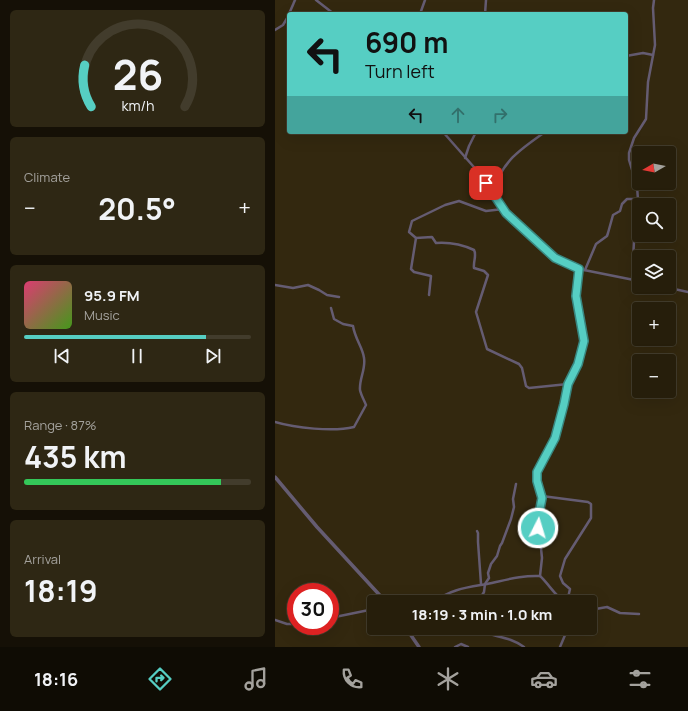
<!DOCTYPE html>
<html lang="en">
<head>
<meta charset="utf-8">
<style>
  :root { --surface:#261e0b; --page:#2e2714; --text:#f1f3f6; --muted:#a4a29d; --line:#423c2c; --accent:#56cec3 }
  body { margin:0; font-family:Manrope,sans-serif; background:var(--page); color:var(--text); height:100vh; display:flex; flex-direction:column; font-size:15px; white-space:nowrap }
  * { box-sizing:border-box; margin:0 }
  p { font-size:13px; color:var(--muted) }
  .icon { flex:none; width:22px; height:22px; fill:none; stroke:currentColor; stroke-width:2; stroke-linecap:round; stroke-linejoin:round }
  .map { position:relative; flex:1; overflow:hidden }
  .side { display:flex; flex-direction:column; gap:10px; padding:10px; background:#151006; width:275px }
  .side>* { flex:none }
  .hud { position:absolute; left:12px; top:12px; width:341px; height:122px; border-radius:4px; box-shadow:0 4px 16px #0002,0 0 0 1px var(--line); background:#56cec3; color:#111; overflow:hidden }
  .needle { width:26px; rotate:261deg }
  .tools { position:absolute; left:357px; top:146px; display:grid; gap:8px }
  .tools a { display:grid; place-items:center; width:44px; height:44px; border-radius:4px; background:var(--surface); box-shadow:0 4px 16px #0002,0 0 0 1px var(--line); font-size:20px }
  .speed { position:absolute; left:12px; top:583px; display:flex; gap:8px; font-size:20px; font-weight:700; text-align:center }
  .speed>* { display:grid; place-content:center; width:52px; height:52px; border-radius:50%; background:var(--surface); box-shadow:0 4px 16px #0002,0 0 0 1px var(--line); line-height:1 }
  .speed .limit { border:6px solid #d22; background:#fff; color:#111 }
  .pin { position:absolute; display:grid; place-items:center; width:34px; height:34px; color:#fff; margin:-17px; border-radius:8px; box-shadow:0 2px 6px #0006 }
  .me { position:absolute; width:44px; margin:-22px; rotate:5deg; stroke-linejoin:round; filter:drop-shadow(0 0 3px #0008) }
  .turn { display:flex; align-items:center; gap:14px; height:84px; padding:0 12px; font-size:18px }
  .turn .icon { width:52px; height:52px; stroke-width:2.5 }
  .turn b { display:block; font-size:28px; line-height:34px }
  .lanes { display:flex; align-items:center; height:38px; padding:0 12px; background:#0003; justify-content:center; gap:20px; direction:ltr }
  .lanes .off { opacity:.35 }
  .big { font-size:30px; font-weight:700; line-height:1.1 }
  .side .widget { flex:1; display:flex; flex-direction:column; justify-content:center; gap:6px; min-width:0; padding:0 14px; border-radius:6px; background:var(--page) }
  .side .dial { align-items:center; gap:0 }
  .dial svg { height:104px; overflow:visible; fill:none; stroke:var(--line); stroke-width:7; stroke-linecap:round; text-anchor:middle }
  .dial text { fill:var(--text); stroke:none }
  .song { display:flex; align-items:center; gap:12px }
  .cover { width:48px; height:48px; border-radius:6px; background:linear-gradient(135deg,hsl(340 70% 55%),hsl(100 70% 35%)) }
  .played { height:4px; border-radius:2px; background:linear-gradient(90deg,var(--accent) 80%,var(--line) 80%) }
  .keys { display:flex; justify-content:space-around; direction:ltr }
  .heat { display:flex; justify-content:space-between; align-items:center; font-size:22px; direction:ltr }
  .charge { height:6px; border-radius:3px; background:linear-gradient(90deg,#34c759 87%,var(--line) 0) }
  .trip { position:absolute; left:92px; top:595px; width:230px; height:40px; border-radius:4px; background:var(--surface); box-shadow:0 4px 16px #0002,0 0 0 1px var(--line); font-weight:700; line-height:40px; text-align:center }
  .dock { display:flex; height:64px; justify-content:space-around; align-items:center; background:#0f0c04; color:var(--muted) }
  .dock .icon { width:28px; height:28px }
  .dock .current { color:var(--accent) }
  .dock b { font-size:18px; color:var(--text) }
  main { display:flex; flex:1; min-height:0 }
  .map>svg:first-child { display:block }
  .lines { fill:none; stroke-linecap:round; stroke-linejoin:round }
  .minor { stroke:#655c72; stroke-width:2.5 }
  .tertiary { stroke:#655c72; stroke-width:3.5 }
  .route-casing { stroke:#38867f; stroke-width:10 }
  .route { stroke:#56cec3; stroke-width:7 }
</style>
</head>
<body>
<main>
<section class="side">
<div class="widget dial"><svg viewBox="0 0 100 80">
<path d="M14 69A42 42 0 1 1 86 69"/>
<path d="M14 69A42 42 0 0 1 9 37" stroke="#56cec3"/>
<text x="50" y="56" font-size="32" font-weight="700">26</text>
<text x="50" y="72" font-size="11">km/h</text>
</svg></div>
<div class="widget"><p>Climate</p>
<div class="heat"><a>−</a><b class="big">20.5°</b><a>+</a></div>
</div>
<div class="widget">
<div class="song"><i class="cover"></i><div><b>95.9 FM</b><p>Music</p></div></div>
<div class="played"></div>
<div class="keys"><svg class="icon" aria-label="previous" viewBox="0 0 24 24"><path d="M18 5L8 12l10 7zM5 5v14"/></svg><svg class="icon" aria-label="pause" viewBox="0 0 24 24"><path d="M8 5v14M16 5v14"/></svg><svg class="icon" aria-label="next" viewBox="0 0 24 24"><path d="M6 5l10 7-10 7zM19 5v14"/></svg></div>
</div>
<div class="widget"><p>Range · 87%</p><b class="big">435 km</b><div class="charge"></div></div>
<div class="widget"><p>Arrival</p><b class="big">18:19</b></div>
</section>
<div class="map">
<svg width="413" height="647" viewBox="0 0 413 647">
  <rect width="100%" height="100%" fill="#33280f"/>
  <g class="lines">
    <g class="minor">
      <polyline points="41,0 59,14"/>
      <polyline points="14,14 20,0"/>
      <polyline points="145,14 150,0"/>
      <polyline points="210,14 211,0"/>
      <polyline points="0,30 8,25 14,15"/>
      <polyline points="351,56 368,53 378,55"/>
      <polyline points="190,158 194,146 201,132"/>
      <path d="M217,192C228,161 244,150 270,132"/>
      <path d="M141,238L157,237L161,243C175,242 186,244 199,250C202,255 198,262 199,268L209,271L213,275L201,312L212,349L244,364L247,368L251,386L254,388L293,384"/>
      <polyline points="304,269 364,281"/>
      <polyline points="310,270 321,244 332,236 333,233 338,215 345,211 347,204 352,199 363,199"/>
      <polyline points="357,280 359,241 364,214 362,186 354,160 354,153 359,138 371,119 373,82 380,45 378,8 379,0"/>
      <polyline points="0,285 18,288 33,285 44,290 52,295 64,297"/>
      <polyline points="390,287 413,292"/>
      <polyline points="154,295 156,276 139,272 136,269 141,238 134,232 137,221 170,205 184,201 211,211 228,209"/>
      <path d="M0,422C20,428 58,432 79,427L91,405C89,400 86,395 85,390C84,379 91,369 89,358C88,348 80,339 78,326L68,324L59,319L56,308"/>
      <polyline points="267,496 313,502 316,504 316,518 290,559 285,576 288,583 295,589 292,602"/>
      <polyline points="202,531 203,533 203,542 206,584"/>
      <path d="M265,576C274,584 279,595 290,602"/>
      <path d="M160,602C174,589 195,587 212,584C231,580 247,575 265,576L267,558L263,519L267,498L262,481V472L280,438L289,404L293,384L303,363L306,354L309,333L301,296C300,286 305,278 304,269L280,258L231,213L205,174L168,132"/>
      <polyline points="203,602 209,592 210,584 214,578 213,573 216,564 222,556 225,546 227,543 236,519 239,507 238,499 241,484"/>
      <polyline points="315,610 332,607 345,613 364,614"/>
      <polyline points="55,618 99,609"/>
      <polyline points="0,620 12,624 21,624"/>
      <path d="M199,628C217,638 233,635 249,647"/>
      <polyline points="180,647 186,644 193,647"/>
      <polyline points="285,647 293,628"/>
    </g>
    <g class="tertiary">
      <polyline points="0,477 42,527 111,602"/>
      <polyline points="131,628 144,647"/>
    </g>
  </g>
  <g class="lines">
    <defs>
      <polyline id="route" points="211,183 231,213 280,258 304,269 301,296 309,341 303,364 293,384 289,404 280,438 262,472 262,481 267,498 263,519 263,528"/>
    </defs>
    <use href="#route" class="route-casing"/>
    <use href="#route" class="route"/>
  </g>
</svg>
<div class="tools">
<a><svg class="needle" viewBox="-14 -14 28 28"><path d="M0-13l5 13h-10z" fill="#e53935"/><path d="M0 13l5-13h-10z" fill="#a4a29d"/></svg></a>
<a><svg class="icon" aria-label="search" viewBox="0 0 24 24"><circle cx="10" cy="10" r="6"/><path d="M15 15l6 6"/></svg></a>
<a><svg class="icon" aria-label="layers" viewBox="0 0 24 24"><path d="M12 4l9 5-9 5-9-5zM3 14l9 5 9-5"/></svg></a>
<a>+</a>
<a>−</a>
</div>
<div class="speed"><div class="limit">30</div></div>
<div class="pin" style="left:211px;top:183px;background:#d93025"><svg class="icon" aria-label="arrive" viewBox="0 0 24 24"><path d="M6 21V4h12l-3 4 3 4H6"/></svg></div>
<svg class="me" style="left:263px;top:528px" viewBox="-20 -20 40 40"><circle r="17" fill="#56cec3" stroke="#fff" stroke-width="3"/><path d="M0-11L8 9 0 5-8 9z" fill="#fff"/></svg>
<div class="trip">18:19 · 3 min · 1.0 km</div>
<div class="hud">
<div class="turn"><svg class="icon" aria-label="left" viewBox="0 0 24 24"><path d="M17 20v-9H6M10 6l-5 5 5 5"/></svg><div><b>690 m</b>Turn left</div></div>
<div class="lanes"><svg class="icon" aria-label="left" viewBox="0 0 24 24"><path d="M17 20v-9H6M10 6l-5 5 5 5"/></svg><svg class="icon off" aria-label="ahead" viewBox="0 0 24 24"><path d="M12 20V5M6 11l6-6 6 6"/></svg><svg class="icon off" aria-label="right" viewBox="0 0 24 24"><path d="M7 20v-9h11M14 6l5 5-5 5"/></svg></div>
</div>
</div>
</main>
<nav class="dock">
<b>18:16</b>
<svg class="icon current" aria-label="directions" viewBox="0 0 24 24"><path d="M12 3l9 9-9 9-9-9zM9 14v-3h6M13 9l2 2-2 2"/></svg>
<svg class="icon" aria-label="music" viewBox="0 0 24 24"><path d="M9 18V5l10-2v13"/><circle cx="6" cy="18" r="3"/><circle cx="16" cy="16" r="3"/></svg>
<svg class="icon" aria-label="phone" viewBox="0 0 24 24"><path d="M5 4h4l2 5-3 2q2 4 5 5l2-3 5 2v4C11 20 4 13 5 4z"/></svg>
<svg class="icon" aria-label="climate" viewBox="0 0 24 24"><path d="M12 3v18M4 7l16 10M4 17L20 7"/></svg>
<svg class="icon" aria-label="car" viewBox="0 0 24 24"><path d="M5 17H2v-5l4-1 3-4h7l3 4 3 1v5h-3M9 17h6M6 11h13"/><circle cx="7" cy="17" r="2"/><circle cx="17" cy="17" r="2"/></svg>
<svg class="icon" aria-label="filters" viewBox="0 0 24 24"><path d="M4 7h16M4 17h16"/><circle cx="9" cy="7" r="2"/><circle cx="15" cy="17" r="2"/></svg>
</nav>
</body>
</html>
